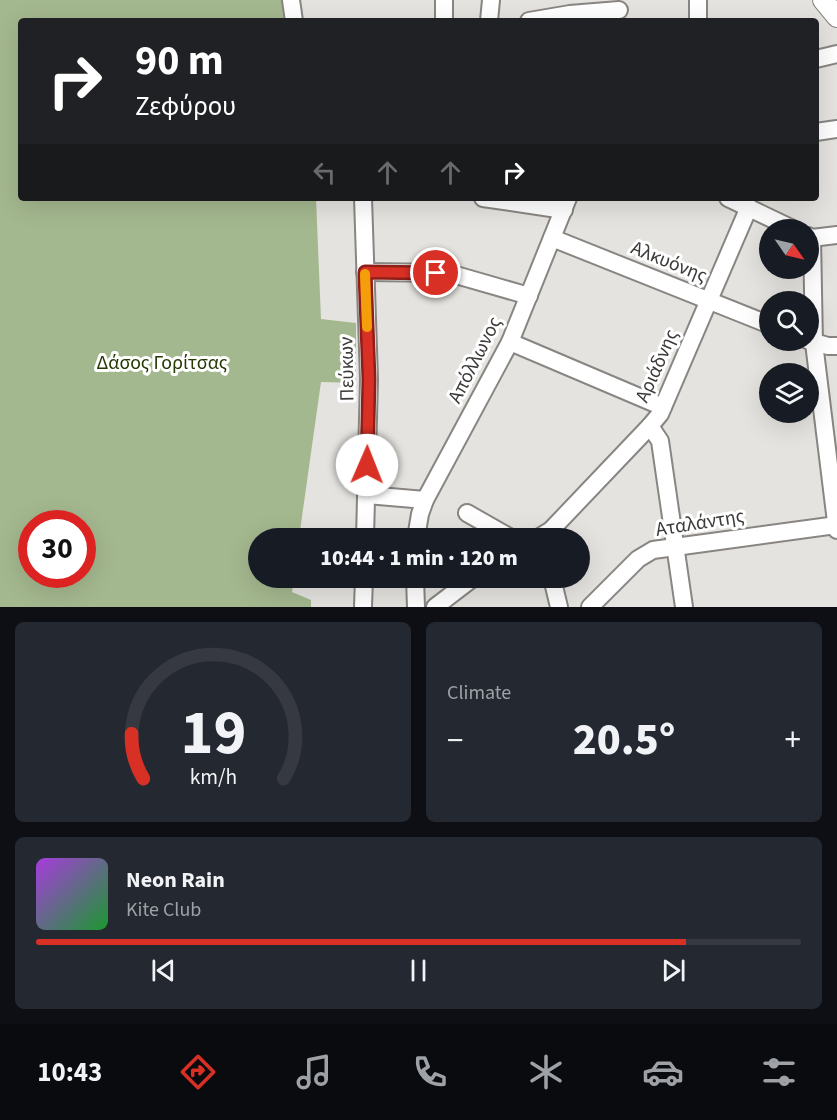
<!DOCTYPE html>
<html lang="en">
<head>
<meta charset="utf-8">
<style>
  :root { --surface:#171b24; --page:#242831; --text:#f1f3f6; --muted:#9ea1a6; --line:#363941; --accent:#d93025 }
  body { margin:0; font-family:"Source Sans 3",sans-serif; background:var(--page); color:var(--text); height:100vh; display:flex; flex-direction:column; font-size:22px; white-space:nowrap }
  * { box-sizing:border-box; margin:0 }
  p { font-size:20px; color:var(--muted) }
  .icon { flex:none; width:33px; height:33px; fill:none; stroke:currentColor; stroke-width:2; stroke-linecap:round; stroke-linejoin:round }
  .map { position:relative; height:607px; overflow:hidden }
  .details { display:flex; flex-direction:column; gap:15px; padding:15px; background:#0d0f14; flex:1 }
  .details>* { flex:none }
  .guide { position:absolute; left:18px; top:18px; width:801px; height:183px; border-radius:6px; box-shadow:0 6px 24px #0002; background:#202124; color:#fff; overflow:hidden }
  .needle { width:39px; rotate:124deg }
  .buttons { position:absolute; left:759px; top:219px; display:grid; gap:12px }
  .buttons a { display:grid; place-items:center; width:60px; height:60px; border-radius:50%; background:var(--surface); box-shadow:0 6px 24px #0002; font-size:30px }
  .speed { position:absolute; left:18px; top:510px; display:flex; gap:12px; font-size:30px; font-weight:700; text-align:center }
  .speed>* { display:grid; place-content:center; width:78px; height:78px; border-radius:50%; background:var(--surface); box-shadow:0 6px 24px #0002; line-height:1 }
  .speed .limit { border:9px solid #d22; background:#fff; color:#111 }
  .pin { position:absolute; display:grid; place-items:center; width:51px; height:51px; color:#fff; margin:-26px; border:3px solid #fff; border-radius:50%; box-shadow:0 2px 6px #0007 }
  .me { position:absolute; width:66px; margin:-33px; rotate:1deg; stroke-linejoin:round; filter:drop-shadow(0 0 4px #0008) }
  .turn { display:flex; align-items:center; gap:21px; height:126px; padding:0 18px; font-size:27px }
  .turn .icon { width:78px; height:78px; stroke-width:2.5 }
  .turn b { display:block; font-size:42px; line-height:51px }
  .lanes { display:flex; align-items:center; height:57px; padding:0 18px; background:#0003; justify-content:center; gap:30px; direction:ltr }
  .lanes .off { opacity:.35 }
  .big { font-size:45px; font-weight:800; line-height:1.1 }
  .details .card { flex:1; display:flex; flex-direction:column; justify-content:center; gap:9px; min-width:0; padding:0 21px; border-radius:9px; background:var(--page) }
  .details .dial { align-items:center; gap:0 }
  .dial svg { height:156px; overflow:visible; fill:none; stroke:var(--line); stroke-width:7; stroke-linecap:round; text-anchor:middle }
  .dial text { fill:var(--text); stroke:none }
  .song { display:flex; align-items:center; gap:18px }
  .cover { width:72px; height:72px; border-radius:9px; background:linear-gradient(135deg,hsl(280 70% 55%),hsl(130 70% 35%)) }
  .played { height:6px; border-radius:3px; background:linear-gradient(90deg,var(--accent) 85%,var(--line) 85%) }
  .keys { display:flex; justify-content:space-around; direction:ltr }
  .heat { display:flex; justify-content:space-between; align-items:center; font-size:33px; direction:ltr }
  .details .tiles { flex:1; display:grid; gap:15px; grid-template-columns:1fr 1fr }
  .card:last-child { grid-column:span 2 }
  .trip { position:absolute; left:248px; top:528px; width:342px; height:60px; border-radius:30px; background:var(--surface); box-shadow:0 6px 24px #0002; font-weight:800; line-height:60px; text-align:center }
  .tabs { display:flex; height:96px; justify-content:space-around; align-items:center; background:#090b0e; color:var(--muted) }
  .tabs .icon { width:42px; height:42px }
  .tabs .selected { color:var(--accent) }
  .tabs b { font-size:27px; color:var(--text) }
  .map>svg:first-child { display:block }
  .green { fill:#a4b88f; fill-rule:evenodd }
  .lines { fill:none; stroke-linecap:round; stroke-linejoin:round }
  .minor-casing { stroke:#888582; stroke-width:20 }
  .tertiary-casing { stroke:#888582; stroke-width:22 }
  .minor { stroke:#fff; stroke-width:16 }
  .tertiary { stroke:#fff; stroke-width:20 }
  .route-casing { stroke:#8d1f18; stroke-width:15 }
  .route { stroke:#d93025; stroke-width:10 }
  .slow { stroke:#f59e0b; stroke-width:10 }
  .labels { text-anchor:middle; dominant-baseline:central; stroke-width:6; stroke-linejoin:round; paint-order:stroke }
  .street-label { font-size:20px; fill:#3c3b3a; stroke:#fff }
  .park-label { font-size:20px; fill:#263905; stroke:#fff }
</style>
</head>
<body>
<div class="map">
<svg width="837" height="607" viewBox="0 0 837 607">
  <rect width="100%" height="100%" fill="#e5e3df"/>
  <path class="green" d="M0,0H287L291,21H21V198H316L321,319L356,323V383L321,382L299,538H258V578H294L292,592L311,600V607H0ZM32,524H82V574H32Z"/>
  <g class="lines">
    <defs>
      <g id="minor">
        <polyline points="291,0 294,21"/>
        <polyline points="444,21 444,0"/>
        <polyline points="489,21 491,0"/>
        <polyline points="529,21 570,14 619,10"/>
        <polyline points="698,21 698,0"/>
        <polyline points="816,59 837,54"/>
        <polyline points="816,132 837,129"/>
        <polyline points="363,198 369,379 365,538"/>
        <polyline points="483,198 564,210"/>
        <polyline points="728,198 795,230"/>
        <polyline points="808,236 812,238 837,235"/>
        <polyline points="552,238 770,325"/>
        <polyline points="812,238 814,343 837,530"/>
        <polyline points="365,272 449,273 529,296"/>
        <polyline points="807,340 828,346 837,346"/>
        <polyline points="510,342 663,407"/>
        <polyline points="650,426 660,441 684,607"/>
        <polyline points="367,495 425,500"/>
        <polyline points="467,513 511,538"/>
        <polyline points="416,538 420,514 425,500 510,342 568,198"/>
        <polyline points="538,538 551,530 650,426 660,414 749,207"/>
        <polyline points="415,578 416,607"/>
        <polyline points="552,578 559,607"/>
        <polyline points="363,607 364,578"/>
        <polyline points="435,607 473,578"/>
        <polyline points="590,607 638,559 653,550 837,525"/>
      </g>
      <polyline id="tertiary" points="823,0 837,17"/>
    </defs>
    <use href="#minor" class="minor-casing"/>
    <use href="#tertiary" class="tertiary-casing"/>
    <use href="#minor" class="minor"/>
    <use href="#tertiary" class="tertiary"/>
  </g>
  <g class="lines">
    <defs>
      <polyline id="route" points="367,465 369,379 365,272 436,273"/>
    </defs>
    <use href="#route" class="route-casing"/>
    <use href="#route" class="route"/>
    <polyline class="slow" points="365,274 367,327"/>
  </g>
  <g class="labels">
    <g class="street-label">
      <text transform="translate(669 262) rotate(22)">Αλκυόνης</text>
      <text transform="translate(475 360) rotate(-63)">Απόλλωνος</text>
      <text transform="translate(657 366) rotate(-66)">Αριάδνης</text>
      <text transform="translate(347 369) rotate(-91)">Πεύκων</text>
      <text transform="translate(700 523) rotate(-9)">Αταλάντης</text>
    </g>
    <g class="park-label">
      <text x="162" y="363">Δάσος Γορίτσας</text>
    </g>
  </g>
</svg>
<div class="buttons">
<a><svg class="needle" viewBox="-14 -14 28 28"><path d="M0-13l5 13h-10z" fill="#e53935"/><path d="M0 13l5-13h-10z" fill="#9ea1a6"/></svg></a>
<a><svg class="icon" aria-label="search" viewBox="0 0 24 24"><circle cx="10" cy="10" r="6"/><path d="M15 15l6 6"/></svg></a>
<a><svg class="icon" aria-label="layers" viewBox="0 0 24 24"><path d="M12 4l9 5-9 5-9-5zM3 14l9 5 9-5"/></svg></a>
</div>
<div class="speed"><div class="limit">30</div></div>
<div class="pin" style="left:436px;top:273px;background:#d93025"><svg class="icon" aria-label="arrive" viewBox="0 0 24 24"><path d="M6 21V4h12l-3 4 3 4H6"/></svg></div>
<svg class="me" style="left:367px;top:465px" viewBox="-20 -20 40 40"><circle r="19" fill="#fff"/><path d="M0-13L10 11 0 6-10 11z" fill="#d93025"/></svg>
<div class="trip">10:44 · 1 min · 120 m</div>
<div class="guide">
<div class="turn"><svg class="icon" aria-label="right" viewBox="0 0 24 24"><path d="M7 20v-9h11M14 6l5 5-5 5"/></svg><div><b>90 m</b>Ζεφύρου</div></div>
<div class="lanes"><svg class="icon off" aria-label="left" viewBox="0 0 24 24"><path d="M17 20v-9H6M10 6l-5 5 5 5"/></svg><svg class="icon off" aria-label="ahead" viewBox="0 0 24 24"><path d="M12 20V5M6 11l6-6 6 6"/></svg><svg class="icon off" aria-label="ahead" viewBox="0 0 24 24"><path d="M12 20V5M6 11l6-6 6 6"/></svg><svg class="icon" aria-label="right" viewBox="0 0 24 24"><path d="M7 20v-9h11M14 6l5 5-5 5"/></svg></div>
</div>
</div>
<section class="details">
<div class="tiles">
<div class="card dial"><svg viewBox="0 0 100 80">
<path d="M14 69A42 42 0 1 1 86 69"/>
<path d="M14 69A42 42 0 0 1 8 46" stroke="#d93025"/>
<text x="50" y="56" font-size="32" font-weight="700">19</text>
<text x="50" y="72" font-size="11">km/h</text>
</svg></div>
<div class="card"><p>Climate</p>
<div class="heat"><a>−</a><b class="big">20.5°</b><a>+</a></div>
</div>
<div class="card">
<div class="song"><i class="cover"></i><div><b>Neon Rain</b><p>Kite Club</p></div></div>
<div class="played"></div>
<div class="keys"><svg class="icon" aria-label="previous" viewBox="0 0 24 24"><path d="M18 5L8 12l10 7zM5 5v14"/></svg><svg class="icon" aria-label="pause" viewBox="0 0 24 24"><path d="M8 5v14M16 5v14"/></svg><svg class="icon" aria-label="next" viewBox="0 0 24 24"><path d="M6 5l10 7-10 7zM19 5v14"/></svg></div>
</div>
</div>
</section>
<nav class="tabs">
<b>10:43</b>
<svg class="icon selected" aria-label="directions" viewBox="0 0 24 24"><path d="M12 3l9 9-9 9-9-9zM9 14v-3h6M13 9l2 2-2 2"/></svg>
<svg class="icon" aria-label="music" viewBox="0 0 24 24"><path d="M9 18V5l10-2v13"/><circle cx="6" cy="18" r="3"/><circle cx="16" cy="16" r="3"/></svg>
<svg class="icon" aria-label="phone" viewBox="0 0 24 24"><path d="M5 4h4l2 5-3 2q2 4 5 5l2-3 5 2v4C11 20 4 13 5 4z"/></svg>
<svg class="icon" aria-label="climate" viewBox="0 0 24 24"><path d="M12 3v18M4 7l16 10M4 17L20 7"/></svg>
<svg class="icon" aria-label="car" viewBox="0 0 24 24"><path d="M5 17H2v-5l4-1 3-4h7l3 4 3 1v5h-3M9 17h6M6 11h13"/><circle cx="7" cy="17" r="2"/><circle cx="17" cy="17" r="2"/></svg>
<svg class="icon" aria-label="filters" viewBox="0 0 24 24"><path d="M4 7h16M4 17h16"/><circle cx="9" cy="7" r="2"/><circle cx="15" cy="17" r="2"/></svg>
</nav>
</body>
</html>
